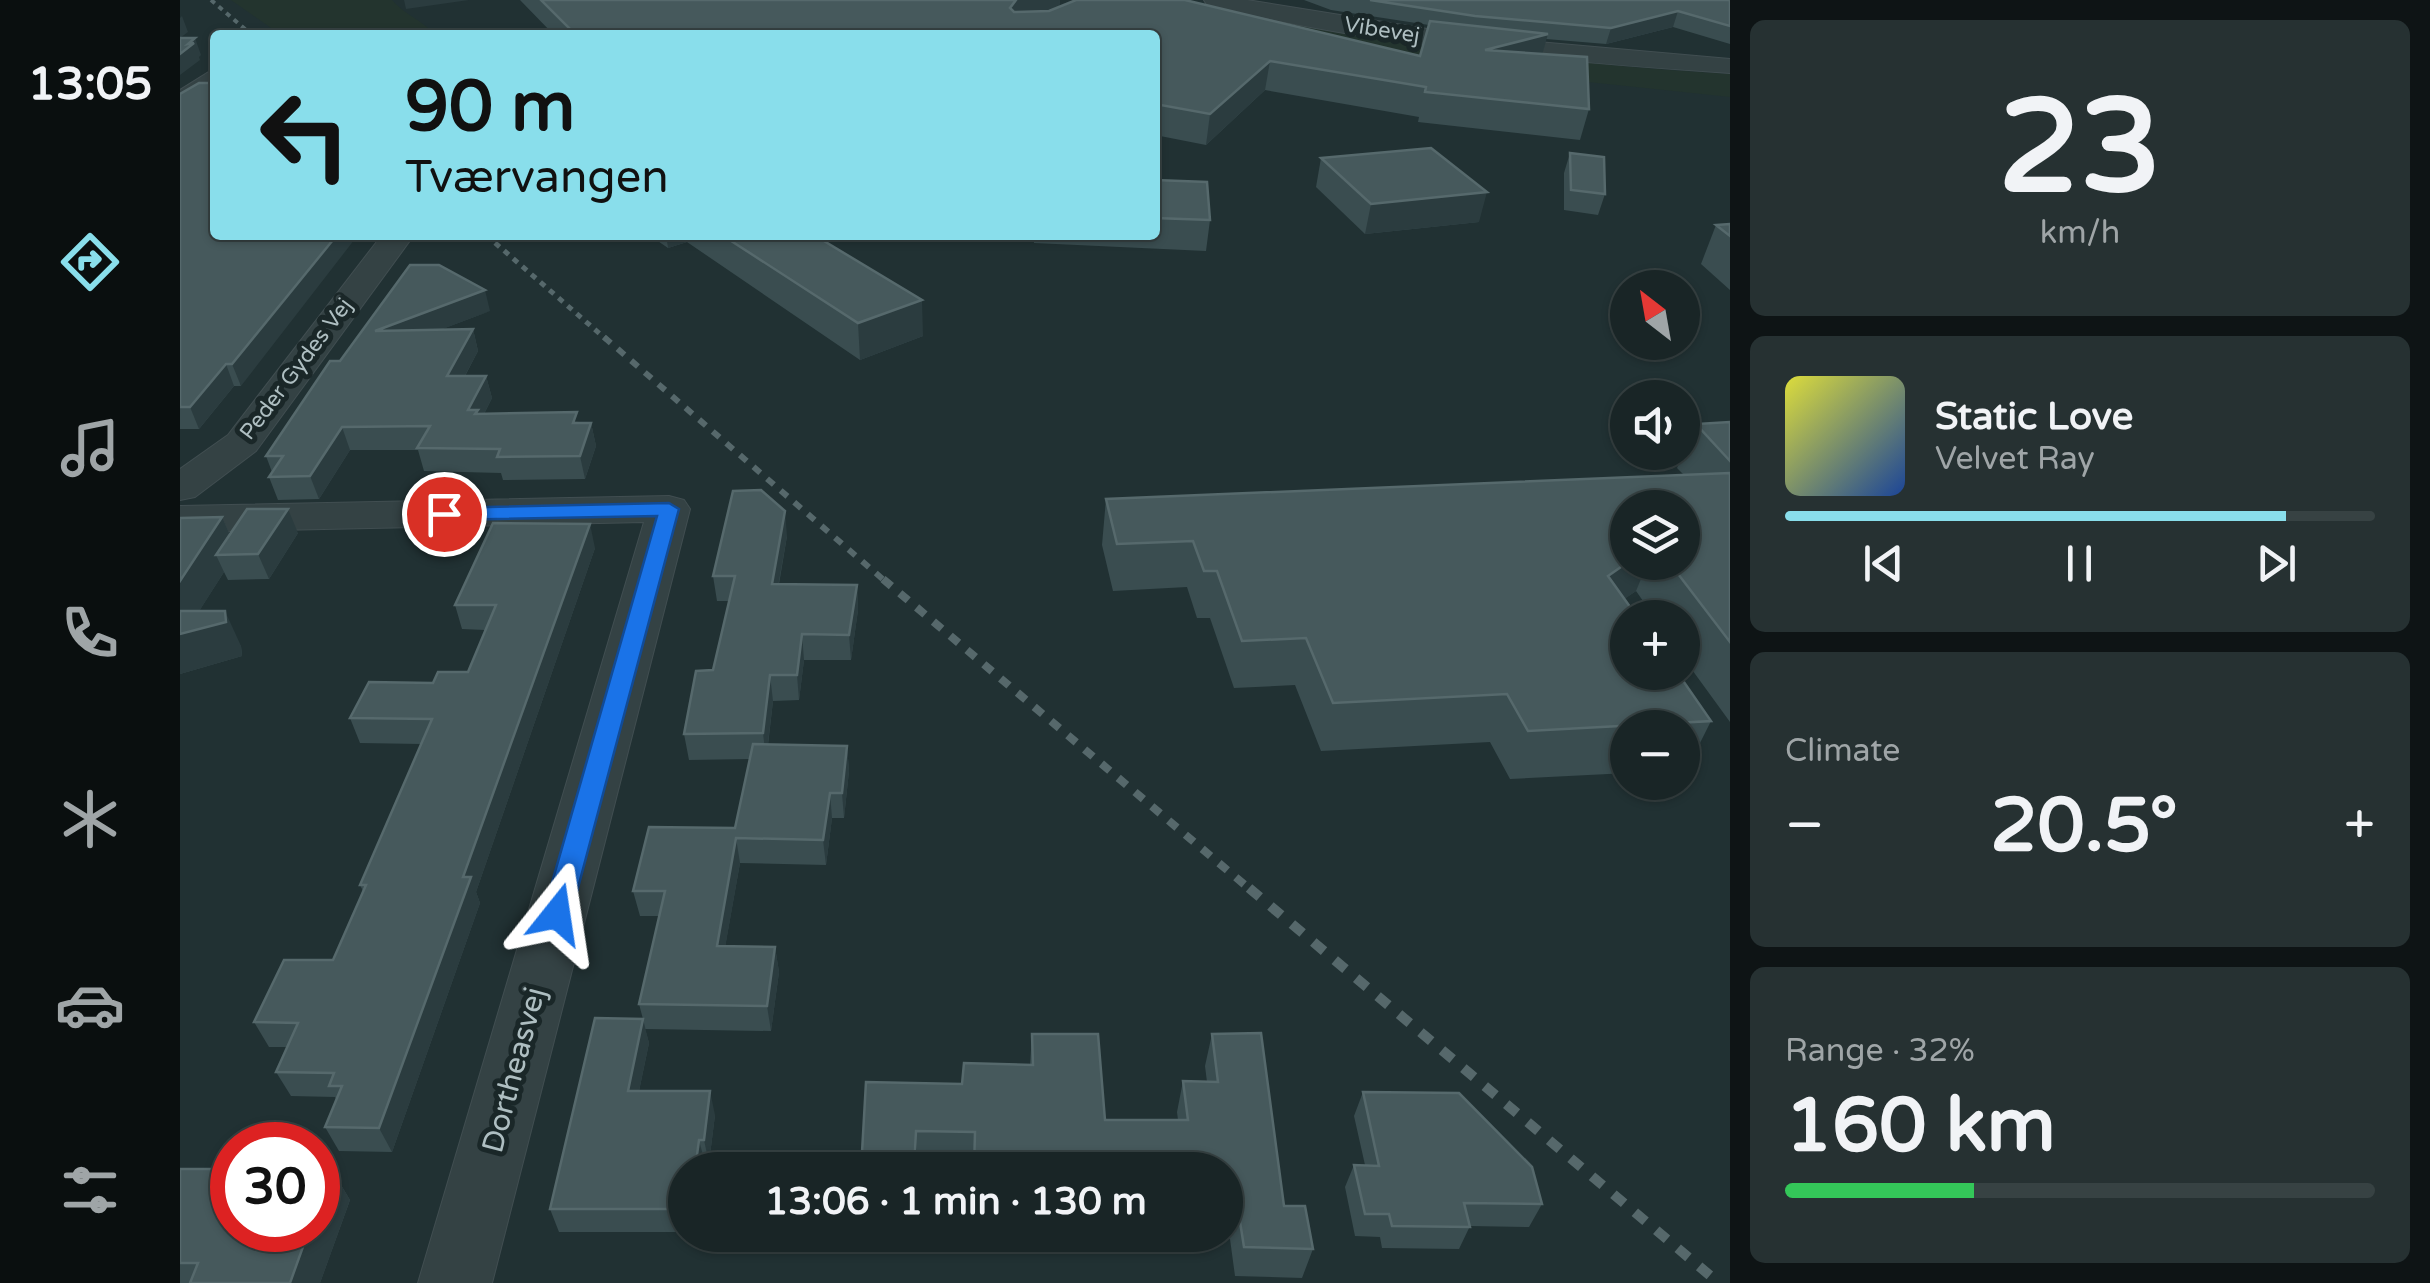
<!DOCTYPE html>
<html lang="en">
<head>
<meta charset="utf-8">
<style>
  :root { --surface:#192526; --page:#263132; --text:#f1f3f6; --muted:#9fa5a7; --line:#374243; --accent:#89deeb }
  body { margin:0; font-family:"Varela Round",sans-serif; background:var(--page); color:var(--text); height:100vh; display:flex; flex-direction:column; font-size:38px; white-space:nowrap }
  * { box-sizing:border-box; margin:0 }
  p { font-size:32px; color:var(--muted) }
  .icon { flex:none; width:55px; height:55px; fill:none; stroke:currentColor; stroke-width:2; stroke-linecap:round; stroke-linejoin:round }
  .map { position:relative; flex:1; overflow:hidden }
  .sheet { display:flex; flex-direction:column; gap:20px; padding:20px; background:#0e1415; width:700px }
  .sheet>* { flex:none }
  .top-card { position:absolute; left:30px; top:30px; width:950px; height:210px; border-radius:10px; box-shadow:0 2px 8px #0004,0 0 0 2px var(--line); background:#89deeb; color:#111; overflow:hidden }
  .needle { width:65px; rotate:329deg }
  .buttons { position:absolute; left:1430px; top:270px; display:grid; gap:20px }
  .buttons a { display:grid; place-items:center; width:90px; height:90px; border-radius:50%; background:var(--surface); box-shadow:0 2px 8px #0004,0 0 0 2px var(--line); font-size:50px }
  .speed { position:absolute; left:30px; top:1122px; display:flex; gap:20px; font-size:50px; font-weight:700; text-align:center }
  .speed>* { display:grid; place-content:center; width:130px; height:130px; border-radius:50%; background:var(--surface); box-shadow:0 2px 8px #0004,0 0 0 2px var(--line); line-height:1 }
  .speed .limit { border:15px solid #d22; background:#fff; color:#111 }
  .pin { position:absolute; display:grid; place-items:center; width:85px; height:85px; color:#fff; margin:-42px; border:5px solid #fff; border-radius:50%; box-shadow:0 2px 10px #0007 }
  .me { position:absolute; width:110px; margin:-55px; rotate:15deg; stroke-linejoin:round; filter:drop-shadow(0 0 8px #0008) }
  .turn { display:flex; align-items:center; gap:35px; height:210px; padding:0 30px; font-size:45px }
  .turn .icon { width:130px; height:130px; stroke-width:2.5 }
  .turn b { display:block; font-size:70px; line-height:85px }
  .big { font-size:75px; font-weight:700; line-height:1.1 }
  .sheet .widget { flex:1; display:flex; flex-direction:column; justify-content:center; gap:15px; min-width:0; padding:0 35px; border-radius:15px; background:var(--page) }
  .sheet .dial { align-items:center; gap:0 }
  .dial b { font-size:130px; line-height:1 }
  .song { display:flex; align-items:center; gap:30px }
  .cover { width:120px; height:120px; border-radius:15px; background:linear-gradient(135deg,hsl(60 70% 55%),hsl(220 70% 35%)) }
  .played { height:10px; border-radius:5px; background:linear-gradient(90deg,var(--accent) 85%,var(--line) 85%) }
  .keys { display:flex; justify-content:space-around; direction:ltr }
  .heat { display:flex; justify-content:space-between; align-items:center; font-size:55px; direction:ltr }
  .charge { height:15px; border-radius:8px; background:linear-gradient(90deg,#34c759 32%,var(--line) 0) }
  .trip { position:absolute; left:488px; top:1152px; width:575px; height:100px; border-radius:50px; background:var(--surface); box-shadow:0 2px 8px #0004,0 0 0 2px var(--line); font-weight:700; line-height:100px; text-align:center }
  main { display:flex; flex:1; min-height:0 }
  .dock { display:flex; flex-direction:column; width:180px; justify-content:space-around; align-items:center; background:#0a0f0f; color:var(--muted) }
  .dock .icon { width:70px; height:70px }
  .dock .selected { color:var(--accent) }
  .dock b { font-size:45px; color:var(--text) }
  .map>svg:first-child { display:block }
  .green { fill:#23342e }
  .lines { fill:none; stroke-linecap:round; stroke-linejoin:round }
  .street-casing { stroke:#414e51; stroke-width:2 }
  .street { fill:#344244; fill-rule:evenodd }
  .rail-far4 { stroke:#56686b; stroke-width:4; stroke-dasharray:5 5; stroke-linecap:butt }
  .rail-far3 { stroke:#56686b; stroke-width:5; stroke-dasharray:6 6; stroke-linecap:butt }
  .rail-far2 { stroke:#56686b; stroke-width:6; stroke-dasharray:9 9; stroke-linecap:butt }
  .rail-far1 { stroke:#56686b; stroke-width:8; stroke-dasharray:11 11; stroke-linecap:butt }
  .rail { stroke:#56686b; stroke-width:10; stroke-dasharray:14 14; stroke-linecap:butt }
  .wall { fill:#3a4d50; fill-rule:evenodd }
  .shaded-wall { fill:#2b3c3f }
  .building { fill:#46595c; stroke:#56696c; stroke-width:2.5 }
  .route { fill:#1a73e8; stroke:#114b97; stroke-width:2.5 }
  .labels { text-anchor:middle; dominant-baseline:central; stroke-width:10; stroke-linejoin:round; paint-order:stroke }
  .far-street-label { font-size:22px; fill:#aebec1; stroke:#1a2728 }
  .near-street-label { font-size:30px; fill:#aebec1; stroke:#1a2728 }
</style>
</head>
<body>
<main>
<nav class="dock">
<b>13:05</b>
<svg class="icon selected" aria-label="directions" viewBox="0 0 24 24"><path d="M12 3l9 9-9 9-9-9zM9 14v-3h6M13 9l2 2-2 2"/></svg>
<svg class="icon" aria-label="music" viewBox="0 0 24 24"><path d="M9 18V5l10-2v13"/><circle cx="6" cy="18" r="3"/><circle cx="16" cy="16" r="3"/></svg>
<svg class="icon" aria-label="phone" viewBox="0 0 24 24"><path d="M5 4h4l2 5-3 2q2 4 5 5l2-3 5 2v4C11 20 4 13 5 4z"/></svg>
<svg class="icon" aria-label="climate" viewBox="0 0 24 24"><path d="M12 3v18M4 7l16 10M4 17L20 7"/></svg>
<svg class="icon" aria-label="car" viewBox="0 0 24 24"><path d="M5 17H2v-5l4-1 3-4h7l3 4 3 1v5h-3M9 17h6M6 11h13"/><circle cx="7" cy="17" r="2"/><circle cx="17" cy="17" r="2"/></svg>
<svg class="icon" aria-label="filters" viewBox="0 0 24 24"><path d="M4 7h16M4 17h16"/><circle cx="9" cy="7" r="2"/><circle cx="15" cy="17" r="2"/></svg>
</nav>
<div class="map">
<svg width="1550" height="1283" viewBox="0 0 1550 1283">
  <rect width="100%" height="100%" fill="#213133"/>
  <g class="green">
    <path d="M51,0H212C225,15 242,20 255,35H101Z"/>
    <path d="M1038,8C1207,40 1378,64 1550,74V97L1257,66Z"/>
  </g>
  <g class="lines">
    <defs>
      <g id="street">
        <path d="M1024,0H1067L1291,36L1550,59V73C1376,61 1198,47 1027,5Z"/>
        <polygon points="35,68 35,87 9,108 0,111 0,90"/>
        <polygon points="202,235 234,235 76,451 15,497 0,500 0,469 48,435"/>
        <polygon points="489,496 504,500 510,509 312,1283 238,1283 464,522 0,532 0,506"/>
      </g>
    </defs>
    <use href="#street" class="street-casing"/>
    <use href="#street" class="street"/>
    <polyline class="rail-far4" points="31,0 72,35"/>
    <polyline class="rail-far3" points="306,235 427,340"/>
    <polyline class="rail-far2" points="424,337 706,582"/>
    <polyline class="rail-far1" points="703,579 1072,891"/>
    <polyline class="rail" points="1069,888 1539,1283"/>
  </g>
  <g class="wall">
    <polygon points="340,0 880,0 879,7 1240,56 1249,25 1151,10 1124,0 1550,0 1550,44 1493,27 1426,44 1366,39 1362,54 1409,109 1400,140 1238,122 1239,117 1085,90 1026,145 975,135 975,35 374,35"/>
    <polygon points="0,94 61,386 54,386 19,429 0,429"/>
    <polygon points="1390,153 1425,194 1418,215 1384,210 1384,173"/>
    <polygon points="1141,158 1299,222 1185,234 1136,187"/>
    <polygon points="975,180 1030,220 1026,251 854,243 854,235 975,235"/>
    <polygon points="1550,224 1550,290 1521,264 1536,225"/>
    <polygon points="469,235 634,235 743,336 680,360 507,242 488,248"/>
    <polygon points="310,311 262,329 293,329 298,351 285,376 306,376 312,398 304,414 411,423 416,446 405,479 323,480 321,473 244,471 238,450 170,450 139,499 98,500 89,477 92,472 86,456 160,361"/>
    <path d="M1550,422V722L1502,656V618H1475L1456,591L1444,599L1531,721L1507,769L1502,770V728H1448V773L1330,779L1310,742L1141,751L1115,685L1054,688L1030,618H1017L1007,587L933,591L922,545L926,499L1504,475L1497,468L1516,424ZM1502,508V562H1448Z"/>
    <polygon points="42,517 50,535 118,533 89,579 48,580 44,572 19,611 61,646 62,656 0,674"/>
    <polygon points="607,536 599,584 677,585 678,610 671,660 624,660 619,700 593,701 588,745 667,746 669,771 664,818 652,818 646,865 560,863 545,947 595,947 599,972 591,1031 465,1029 469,1043 459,1091 535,1115 529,1163 525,1163 505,1170 505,1232 379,1232 370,1209 463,1019 459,1004 479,916 460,916 453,891 555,828 570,759 509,760 504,734 533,670 549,601 537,601 533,576"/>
    <polygon points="415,548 296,892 300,903 212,1152 159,1151 145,1127 156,1099 155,1097 111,1096 96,1072 108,1047 89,1047 74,1022 153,960 183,891 180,885 241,744 180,743 170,718 253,683 288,672 305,630 282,629 275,605"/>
    <polygon points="852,1034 925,1120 998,1120 997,1112 1003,1081 1027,1082 1025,1066 1032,1034 1104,1206 1133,1249 1122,1278 1055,1276 1050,1239 1005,1235 1045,1235 1045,1170 737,1162 681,1170 782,1084 850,1065"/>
    <polygon points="1183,1092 1362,1204 1349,1227 1290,1226 1279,1249 1202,1248 1200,1237 1175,1236 1165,1187 1174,1165 1185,1165 1174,1116"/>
    <polygon points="0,1169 152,1170 170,1200 140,1283 0,1283"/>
  </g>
  <g class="shaded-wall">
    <polygon points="224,0 289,0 226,9"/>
    <polygon points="836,0 880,0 879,10 836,26 830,8"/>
    <polygon points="1498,11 1493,27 1426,44 1431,28"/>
    <polygon points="2,16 8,32 0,38 0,18"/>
    <polygon points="1368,34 1360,62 1305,50"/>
    <polygon points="15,38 21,55 19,57 20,60 0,75 0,54 8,44"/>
    <polygon points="1090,61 1085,90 1026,145 1030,114"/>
    <polygon points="1307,192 1299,222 1185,234 1191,204"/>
    <polygon points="157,235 178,235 61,386 52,364"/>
    <polygon points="486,235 506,235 507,242 488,248"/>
    <polygon points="305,290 310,311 202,352 195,331"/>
    <polygon points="742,300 743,336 680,360 678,323"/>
    <polygon points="293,329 298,351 273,398 267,376"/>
    <polygon points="46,364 54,386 19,429 10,407"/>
    <polygon points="306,376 312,398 301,420 288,410"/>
    <polygon points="411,423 416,446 405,479 400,456"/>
    <polygon points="162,427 170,450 139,499 130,476"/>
    <polygon points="108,509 118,533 89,579 78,554"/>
    <polygon points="605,511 607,536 594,609 592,584"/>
    <polygon points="42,517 57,551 36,555 44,572 6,632 45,611 61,646 62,656 0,674 0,581"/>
    <polygon points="410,524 415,548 296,892 300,903 212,1152 199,1128 283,877"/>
    <polygon points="1448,562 1468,562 1456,591 1410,623 1428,576"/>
    <polygon points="677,585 678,610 671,660 669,635"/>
    <polygon points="622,634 624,660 619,700 617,675"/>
    <polygon points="590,675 593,701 586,759 583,733"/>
    <polygon points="667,746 669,771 664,818 662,793"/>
    <polygon points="650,793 652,818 646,865 643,840"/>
    <polygon points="556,838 560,863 541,971 537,946"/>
    <polygon points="595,947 599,972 591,1031 587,1006"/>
    <polygon points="463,1019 469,1043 454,1115 448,1091"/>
    <polygon points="530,1091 535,1115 529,1163 524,1140"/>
    <polygon points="736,1131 737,1162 737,1170 734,1170"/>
    <polygon points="519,1140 525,1163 524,1170 515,1170"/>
    <polygon points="152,1170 170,1200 140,1283 110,1283 129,1230 138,1230 138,1208"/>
  </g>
  <g class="building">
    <polygon points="361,0 836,0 830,8 834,12 869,11 896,0 1005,0 1240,56 1250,21 1368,34 1305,50 1407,57 1409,109 1245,92 1246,87 1090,61 1030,114 975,104 975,35 396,35"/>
    <polygon points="1190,0 1550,0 1550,26 1498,11 1431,28 1295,16"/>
    <polygon points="0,38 15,38 8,44 14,43 0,54"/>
    <polygon points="19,83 35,83 35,235 157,235 52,364 46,364 10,407 0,407 0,94"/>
    <polygon points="1251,148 1307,192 1191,204 1141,158"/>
    <polygon points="1390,153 1424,157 1425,194 1391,190"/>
    <polygon points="975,180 1027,182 1030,220 975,218"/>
    <polygon points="1550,224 1550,236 1536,225"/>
    <polygon points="542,235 634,235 742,300 678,323"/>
    <polygon points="230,265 259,265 305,290 195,331 293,329 267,376 306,376 288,410 298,410 295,414 397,412 393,423 411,423 400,456 317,457 320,449 237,448 250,426 162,427 130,476 89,477 103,456 86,456 150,361 160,361"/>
    <polygon points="1550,422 1550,461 1516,424"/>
    <polygon points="1550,473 1550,642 1489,562 1502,562 1502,508 1448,508 1448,562 1428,576 1458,618 1448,618 1448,672 1497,672 1531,721 1348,731 1327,694 1153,703 1126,638 1062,641 1037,571 1024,571 1013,541 937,544 926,499"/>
    <polygon points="581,490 605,511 592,584 677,585 669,635 622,634 617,675 590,675 583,733 504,734 516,671 533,670 555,576 533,576 553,491"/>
    <polygon points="67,509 108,509 78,554 36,555"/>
    <polygon points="42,517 0,581 0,518"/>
    <polygon points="313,523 410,524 283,877 291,877 199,1128 145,1127 162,1086 149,1086 154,1073 96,1072 118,1023 74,1022 104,960 153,960 186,885 180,885 252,719 170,718 189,682 253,683 258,672 288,672 316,605 275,605"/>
    <polygon points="0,611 45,611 46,622 0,634"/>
    <polygon points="573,744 667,746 662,793 650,793 643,840 556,838 537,946 595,947 587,1006 459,1004 485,891 453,891 469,827 555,828"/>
    <polygon points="415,1018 463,1019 448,1091 530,1091 524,1140 519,1140 515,1170 505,1170 505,1209 370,1209"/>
    <polygon points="1081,1033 1104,1206 1125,1206 1133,1249 1064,1247 1058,1209 1045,1208 1045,1170 794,1170 795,1132 736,1131 734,1170 681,1170 686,1082 782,1084 784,1063 853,1065 852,1034 918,1034 925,1120 1008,1120 1003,1081 1038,1082 1032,1034"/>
    <polygon points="1183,1092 1279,1093 1352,1167 1362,1204 1284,1203 1290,1227 1212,1226 1209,1214 1185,1214 1174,1165 1199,1166"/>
    <polygon points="0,1169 52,1169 52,1230 129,1230 110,1283 10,1283 18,1263 0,1263"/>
    <polygon points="138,1170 152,1170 138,1208"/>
  </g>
  <polygon class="route" points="489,503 499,509 391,914 387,922 377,926 367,922 363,914 477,516 264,520 253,514 264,508"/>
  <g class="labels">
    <g class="far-street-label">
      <text transform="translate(1202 30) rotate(9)">Vibevej</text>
      <text transform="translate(116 369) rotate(-53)">Peder Gydes Vej</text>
    </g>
    <g class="near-street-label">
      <text transform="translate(334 1070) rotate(-75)">Dortheasvej</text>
    </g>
  </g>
</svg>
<div class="buttons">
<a><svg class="needle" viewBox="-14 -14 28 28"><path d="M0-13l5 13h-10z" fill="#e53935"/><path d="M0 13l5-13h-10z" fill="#9fa5a7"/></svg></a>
<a><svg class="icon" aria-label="sound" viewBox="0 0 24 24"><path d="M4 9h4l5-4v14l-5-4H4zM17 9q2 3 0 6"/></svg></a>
<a><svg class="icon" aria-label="layers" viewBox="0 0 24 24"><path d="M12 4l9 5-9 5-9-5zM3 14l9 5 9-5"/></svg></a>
<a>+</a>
<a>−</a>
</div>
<div class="speed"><div class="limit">30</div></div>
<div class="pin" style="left:264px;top:514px;background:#d93025"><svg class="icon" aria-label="arrive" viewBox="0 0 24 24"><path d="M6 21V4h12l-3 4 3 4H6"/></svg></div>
<svg class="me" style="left:377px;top:914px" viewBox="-20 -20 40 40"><path d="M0-17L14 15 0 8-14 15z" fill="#1a73e8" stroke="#fff" stroke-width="4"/></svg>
<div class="trip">13:06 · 1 min · 130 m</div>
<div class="top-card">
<div class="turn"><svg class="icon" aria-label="left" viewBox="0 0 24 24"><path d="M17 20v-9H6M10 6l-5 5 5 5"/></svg><div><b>90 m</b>Tværvangen</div></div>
</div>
</div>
<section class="sheet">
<div class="widget dial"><b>23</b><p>km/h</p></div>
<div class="widget">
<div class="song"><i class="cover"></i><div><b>Static Love</b><p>Velvet Ray</p></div></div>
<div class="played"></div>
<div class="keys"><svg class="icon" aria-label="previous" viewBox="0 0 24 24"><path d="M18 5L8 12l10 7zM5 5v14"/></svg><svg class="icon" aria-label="pause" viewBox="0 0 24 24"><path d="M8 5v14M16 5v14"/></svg><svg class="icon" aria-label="next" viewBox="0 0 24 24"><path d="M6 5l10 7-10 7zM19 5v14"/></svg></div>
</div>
<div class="widget"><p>Climate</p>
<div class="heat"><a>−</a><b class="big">20.5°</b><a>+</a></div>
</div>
<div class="widget"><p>Range · 32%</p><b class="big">160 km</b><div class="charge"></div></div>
</section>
</main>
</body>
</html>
